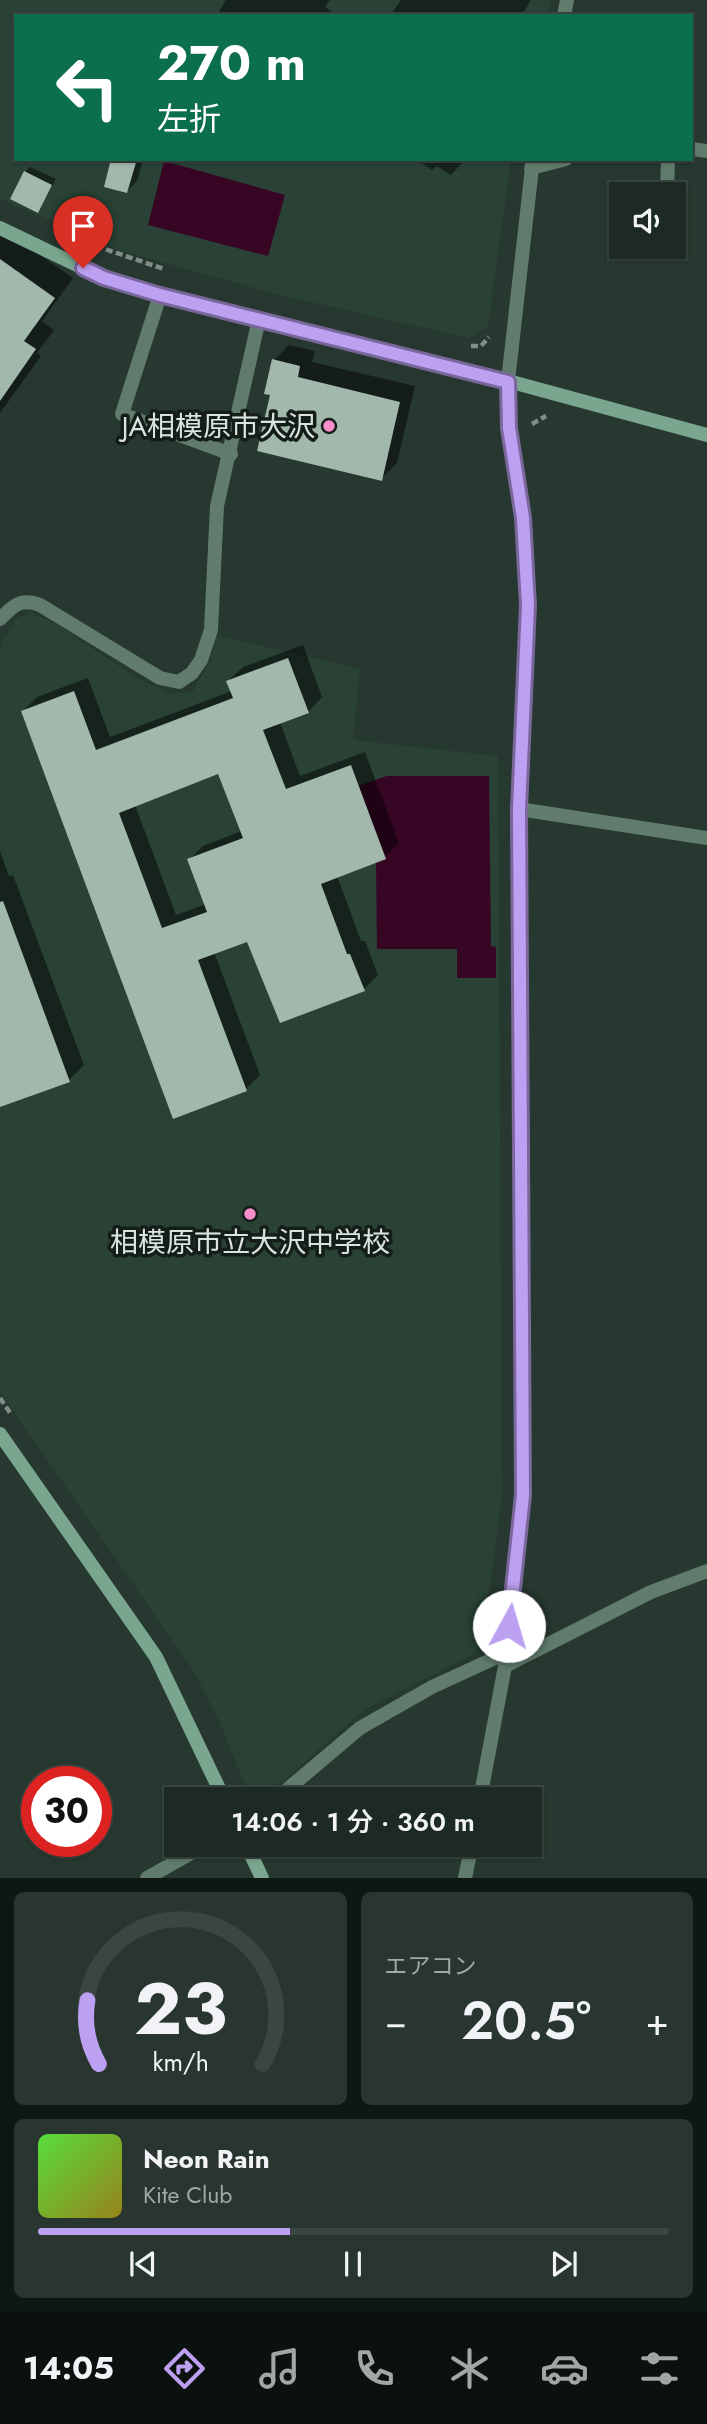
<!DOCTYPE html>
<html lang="ja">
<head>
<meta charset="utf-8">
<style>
  :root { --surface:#1c2a23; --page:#293630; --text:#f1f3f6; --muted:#a0a7a6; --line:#3a4641; --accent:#bca0f2 }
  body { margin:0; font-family:Jost,"Noto Sans JP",sans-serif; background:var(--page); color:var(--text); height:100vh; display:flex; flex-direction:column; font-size:26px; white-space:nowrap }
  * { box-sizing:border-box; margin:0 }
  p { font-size:23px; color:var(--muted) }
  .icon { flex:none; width:38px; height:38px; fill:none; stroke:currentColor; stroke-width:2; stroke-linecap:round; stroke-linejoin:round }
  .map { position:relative; height:1878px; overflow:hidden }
  .sheet { display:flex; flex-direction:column; gap:14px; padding:14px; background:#0f1713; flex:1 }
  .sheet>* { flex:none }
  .hud { position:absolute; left:14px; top:14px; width:679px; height:147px; border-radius:0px; box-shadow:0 2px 5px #0004,0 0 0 2px var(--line); background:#0b6e4f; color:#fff; overflow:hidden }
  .fabs { position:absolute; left:609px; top:182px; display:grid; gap:14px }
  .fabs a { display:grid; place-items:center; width:77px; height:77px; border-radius:0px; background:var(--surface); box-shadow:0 2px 5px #0004,0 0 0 2px var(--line); font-size:35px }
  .speed { position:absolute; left:21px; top:1766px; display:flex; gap:14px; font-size:35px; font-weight:700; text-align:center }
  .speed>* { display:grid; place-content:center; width:91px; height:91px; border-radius:50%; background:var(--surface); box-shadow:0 2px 5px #0004,0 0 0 2px var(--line); line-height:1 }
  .speed .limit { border:10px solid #d22; background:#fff; color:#111 }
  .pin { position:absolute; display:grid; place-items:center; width:60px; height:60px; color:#fff; margin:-72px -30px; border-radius:50% 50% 50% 0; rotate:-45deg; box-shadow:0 0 7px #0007 }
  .pin .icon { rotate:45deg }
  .me { position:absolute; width:77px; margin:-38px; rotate:6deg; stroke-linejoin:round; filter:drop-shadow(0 0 5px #0008) }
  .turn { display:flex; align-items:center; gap:24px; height:147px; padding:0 28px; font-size:32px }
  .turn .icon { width:91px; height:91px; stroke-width:2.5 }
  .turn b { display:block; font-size:49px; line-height:60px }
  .big { font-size:52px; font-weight:600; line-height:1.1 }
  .sheet .widget { flex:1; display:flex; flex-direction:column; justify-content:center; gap:10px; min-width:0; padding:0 24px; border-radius:10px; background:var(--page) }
  .sheet .dial { align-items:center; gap:0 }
  .dial svg { height:182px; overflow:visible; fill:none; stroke:var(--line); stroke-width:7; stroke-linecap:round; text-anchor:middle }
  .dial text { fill:var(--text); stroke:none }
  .song { display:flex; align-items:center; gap:21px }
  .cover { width:84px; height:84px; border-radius:10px; background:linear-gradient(135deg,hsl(110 70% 55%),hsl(50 70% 35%)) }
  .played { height:7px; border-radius:4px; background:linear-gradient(90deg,var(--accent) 40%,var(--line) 40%) }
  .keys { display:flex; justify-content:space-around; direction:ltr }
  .heat { display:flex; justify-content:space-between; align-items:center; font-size:38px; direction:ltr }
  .sheet .tiles { flex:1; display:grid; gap:14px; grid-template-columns:1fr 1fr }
  .widget:last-child { grid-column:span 2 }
  .trip { position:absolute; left:164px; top:1787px; width:378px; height:70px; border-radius:0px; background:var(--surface); box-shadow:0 2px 5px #0004,0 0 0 2px var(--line); font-weight:600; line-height:70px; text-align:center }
  .tab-bar { display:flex; height:112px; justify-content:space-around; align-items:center; background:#0b110e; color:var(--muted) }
  .tab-bar .icon { width:49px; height:49px }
  .tab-bar .on { color:var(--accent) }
  .tab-bar b { font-size:32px; color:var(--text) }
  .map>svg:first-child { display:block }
  .built { fill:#294235 }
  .water { fill:#370625 }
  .shadow { fill:#0007; fill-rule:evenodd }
  .building { fill:#a3b8ac; fill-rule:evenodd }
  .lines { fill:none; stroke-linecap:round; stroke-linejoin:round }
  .path { stroke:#808e87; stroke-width:4.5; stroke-dasharray:7 3.5; stroke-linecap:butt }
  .lane { stroke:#617c6d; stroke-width:14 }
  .street { stroke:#617c6d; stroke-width:14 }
  .secondary { stroke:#7aa58e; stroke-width:14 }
  .route-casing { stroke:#7a689d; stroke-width:18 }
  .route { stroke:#bca0f2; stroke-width:12 }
  .poi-dot { fill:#f98fca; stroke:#151d19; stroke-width:2.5 }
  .labels { text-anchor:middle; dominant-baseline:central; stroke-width:7; stroke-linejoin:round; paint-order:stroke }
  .poi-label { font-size:28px; fill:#dae4de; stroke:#151d19; text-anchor:end }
</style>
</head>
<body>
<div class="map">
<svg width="707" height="1878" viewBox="0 0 707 1878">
  <rect width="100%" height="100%" fill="#26382f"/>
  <g class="built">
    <polygon points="0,0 551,0 547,16 16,16 16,159 511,159 488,327 469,338 279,295 122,251 0,199"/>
    <polygon points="32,613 56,624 137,678 170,693 192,692 209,664 217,635 360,669 353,740 498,756 502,1498 482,1642 474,1654 362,1711 264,1798 249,1794 218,1719 193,1670 0,1392 0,654 2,641 17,618"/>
  </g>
  <g class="water">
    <polygon points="164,161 285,195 268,256 148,225"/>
    <polygon points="387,776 489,776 491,946 496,947 496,978 457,978 457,949 377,949 376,862 386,859 358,786"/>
  </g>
  <g class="shadow">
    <polygon points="226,0 330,0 325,7 338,16 216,16"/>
    <polygon points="401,0 531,0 521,16 390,16"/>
    <polygon points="114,159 143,159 137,181 127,191"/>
    <polygon points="416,159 466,159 451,175 437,166 432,170"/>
    <polygon points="30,167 56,179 38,211 25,172"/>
    <polygon points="4,230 73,278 42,321 54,330 37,353 41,356 0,413 0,235"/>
    <polygon points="289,345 315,351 312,362 415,386 397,463 381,479 272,394 274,360"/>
    <path d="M303,645L322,697L308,712L280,722L300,776L365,752L399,843L385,857L337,876L361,941H365L378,975L364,989L248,940L214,952L260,1075L246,1089L23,711L37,697L88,678L110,737L232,691L228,681L243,667ZM219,772L242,831L203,846L189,860L206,904L176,915L135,805Z"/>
    <polygon points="0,851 9,876 13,875 84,1065 69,1080 0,1106"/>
  </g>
  <g class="building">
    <polygon points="111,159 137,159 127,193 104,187"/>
    <polygon points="24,171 52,185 38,213 10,199"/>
    <polygon points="0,259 55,298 24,341 36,349 0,401"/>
    <polygon points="272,359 300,366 298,377 400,402 382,481 257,451 270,395 264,394"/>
    <path d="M288,658L309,713L263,730L286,789L351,765L386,859L321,884L347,954H350L365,991L280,1023L247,942L198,960L247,1091L173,1119L21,711L74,691L96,750L233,698L226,681ZM218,774L243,838L187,859L207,912L162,928L119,813Z"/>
    <polygon points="3,901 70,1082 0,1107 0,902"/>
  </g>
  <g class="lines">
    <g class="path">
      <polyline points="96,246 164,269"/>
      <polyline points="471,346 481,346 489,337"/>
      <polyline points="532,424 546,416"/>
      <polyline points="0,1398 11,1414"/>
    </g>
    <g class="lane">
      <polyline points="667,194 668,159"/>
      <polyline points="160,295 122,414 231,454"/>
      <polyline points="505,1666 651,1592 707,1571"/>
      <polyline points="276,1799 360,1728 432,1687 506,1653"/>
      <polyline points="147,1878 207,1844"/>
    </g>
    <g class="street">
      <polyline points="564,16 567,0"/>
      <polyline points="691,149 707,151"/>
      <polyline points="531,168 566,159"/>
      <path d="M0,619C14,605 20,598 40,605L160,678L179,682L192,673L201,660L211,630L217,506L259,319"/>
      <polyline points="519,809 707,838"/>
      <polyline points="480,1799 505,1666 523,1495 519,809 528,605 523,518 509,428 508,381 533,159"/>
      <polyline points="465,1878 472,1844"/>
    </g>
    <g class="secondary">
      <polyline points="0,228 104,278 160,295 508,381 707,435"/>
      <polyline points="0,1434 156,1657 224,1799"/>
      <polyline points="246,1844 262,1878"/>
    </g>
  </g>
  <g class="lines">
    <defs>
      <polyline id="route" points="83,268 104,278 160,295 508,382 509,428 523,518 528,605 519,809 523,1495 509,1626"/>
    </defs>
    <use href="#route" class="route-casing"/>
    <use href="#route" class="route"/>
  </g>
  <g class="poi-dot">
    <circle cx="329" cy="426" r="7"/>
    <circle cx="250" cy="1214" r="7"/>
  </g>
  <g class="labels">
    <g class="poi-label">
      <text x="315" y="426">JA相模原市大沢</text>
      <text x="250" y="1242" text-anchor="middle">相模原市立大沢中学校</text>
    </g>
  </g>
</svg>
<div class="fabs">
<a><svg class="icon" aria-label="sound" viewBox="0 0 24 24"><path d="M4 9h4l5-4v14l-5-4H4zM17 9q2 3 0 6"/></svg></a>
</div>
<div class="speed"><div class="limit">30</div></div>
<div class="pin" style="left:83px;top:268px;background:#d93025"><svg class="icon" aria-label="arrive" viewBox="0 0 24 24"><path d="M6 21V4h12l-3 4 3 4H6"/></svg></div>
<svg class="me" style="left:509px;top:1626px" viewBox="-20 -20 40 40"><circle r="19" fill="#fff"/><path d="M0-13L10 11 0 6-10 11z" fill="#bca0f2"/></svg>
<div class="trip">14:06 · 1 分 · 360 m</div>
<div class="hud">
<div class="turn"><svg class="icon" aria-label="left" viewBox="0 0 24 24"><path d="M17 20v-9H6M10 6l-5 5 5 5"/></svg><div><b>270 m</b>左折</div></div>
</div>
</div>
<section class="sheet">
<div class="tiles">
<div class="widget dial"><svg viewBox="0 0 100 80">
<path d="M14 69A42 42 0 1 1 86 69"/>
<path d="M14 69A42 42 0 0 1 9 41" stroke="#bca0f2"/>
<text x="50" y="56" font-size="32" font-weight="700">23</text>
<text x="50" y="72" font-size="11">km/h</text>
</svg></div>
<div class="widget"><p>エアコン</p>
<div class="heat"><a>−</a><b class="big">20.5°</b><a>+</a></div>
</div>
<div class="widget">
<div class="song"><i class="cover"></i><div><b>Neon Rain</b><p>Kite Club</p></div></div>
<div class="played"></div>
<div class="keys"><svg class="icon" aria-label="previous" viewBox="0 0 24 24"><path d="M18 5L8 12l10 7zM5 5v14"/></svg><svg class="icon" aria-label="pause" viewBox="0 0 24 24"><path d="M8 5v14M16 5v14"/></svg><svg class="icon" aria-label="next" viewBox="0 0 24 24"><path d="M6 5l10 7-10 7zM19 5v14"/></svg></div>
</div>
</div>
</section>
<nav class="tab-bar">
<b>14:05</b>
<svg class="icon on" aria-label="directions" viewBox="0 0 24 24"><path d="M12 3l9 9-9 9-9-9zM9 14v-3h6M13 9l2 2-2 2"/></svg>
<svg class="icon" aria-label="music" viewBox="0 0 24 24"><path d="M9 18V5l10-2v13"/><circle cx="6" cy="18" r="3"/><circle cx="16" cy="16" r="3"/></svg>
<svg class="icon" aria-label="phone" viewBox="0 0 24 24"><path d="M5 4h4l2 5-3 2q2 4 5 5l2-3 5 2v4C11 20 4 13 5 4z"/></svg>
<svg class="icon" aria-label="climate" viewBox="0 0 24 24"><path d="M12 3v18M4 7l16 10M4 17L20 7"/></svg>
<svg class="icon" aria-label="car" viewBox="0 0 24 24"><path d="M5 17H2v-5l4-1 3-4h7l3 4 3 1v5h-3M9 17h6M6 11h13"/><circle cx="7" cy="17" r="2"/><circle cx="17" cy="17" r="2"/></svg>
<svg class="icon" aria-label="filters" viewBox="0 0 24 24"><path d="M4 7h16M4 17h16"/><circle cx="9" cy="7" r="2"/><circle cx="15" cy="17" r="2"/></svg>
</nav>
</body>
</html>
